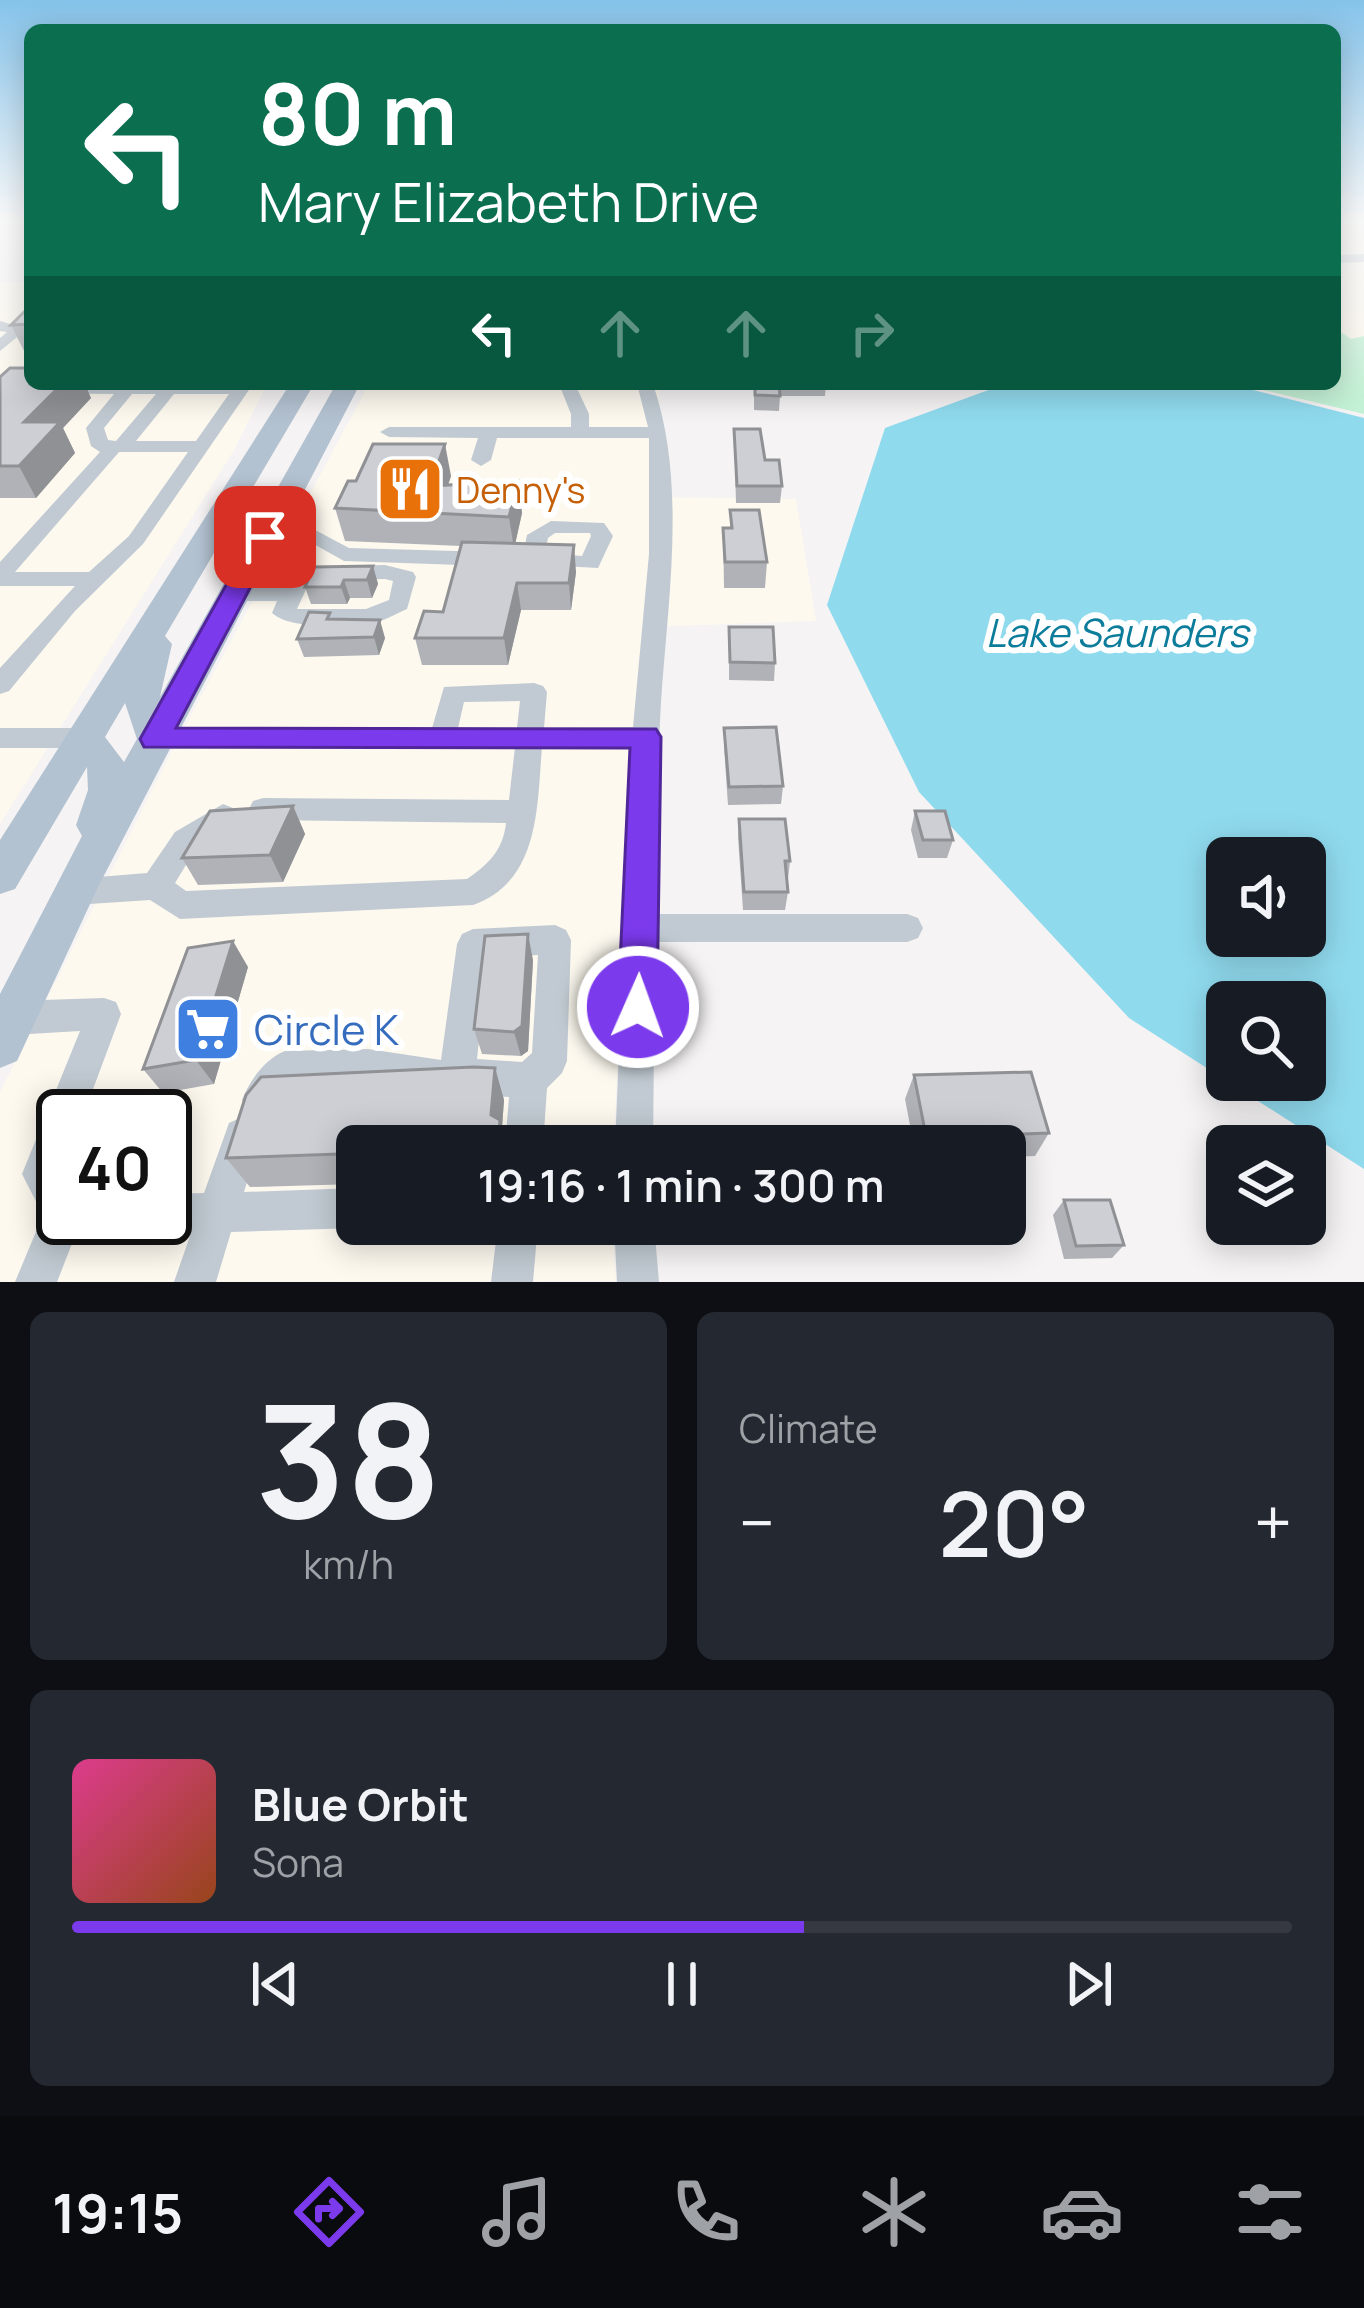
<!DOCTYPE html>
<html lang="en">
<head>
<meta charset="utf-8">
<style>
  :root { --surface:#171b24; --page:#242831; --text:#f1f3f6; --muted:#9ea1a6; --line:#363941; --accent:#7c3aed }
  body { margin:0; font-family:Manrope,sans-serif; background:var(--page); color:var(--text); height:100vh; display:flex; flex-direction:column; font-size:45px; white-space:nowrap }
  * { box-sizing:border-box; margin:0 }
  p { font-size:39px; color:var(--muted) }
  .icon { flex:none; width:66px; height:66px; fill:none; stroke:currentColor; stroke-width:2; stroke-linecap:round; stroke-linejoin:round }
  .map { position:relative; height:1282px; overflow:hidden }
  .drawer { display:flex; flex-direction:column; gap:30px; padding:30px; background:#0d0f14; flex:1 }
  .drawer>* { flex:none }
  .guide { position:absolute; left:24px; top:24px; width:1317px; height:366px; border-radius:18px; box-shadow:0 6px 30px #0003; background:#0b6e4f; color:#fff; overflow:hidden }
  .fabs { position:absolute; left:1206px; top:837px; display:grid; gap:24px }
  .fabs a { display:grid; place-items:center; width:120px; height:120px; border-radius:18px; background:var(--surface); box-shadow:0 6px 30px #0003; font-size:60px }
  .speed { position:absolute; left:36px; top:1089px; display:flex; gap:24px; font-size:60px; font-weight:700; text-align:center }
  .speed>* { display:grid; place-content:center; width:156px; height:156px; border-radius:50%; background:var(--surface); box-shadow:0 6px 30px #0003; line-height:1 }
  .speed .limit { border:6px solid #111; border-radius:18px; background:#fff; color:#111 }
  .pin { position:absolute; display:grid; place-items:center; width:102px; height:102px; color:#fff; margin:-51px; border-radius:24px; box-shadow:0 6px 18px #0006 }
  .me { position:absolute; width:132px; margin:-66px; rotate:2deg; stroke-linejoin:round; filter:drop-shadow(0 0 9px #0008) }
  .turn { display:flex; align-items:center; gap:42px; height:252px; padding:0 36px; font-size:54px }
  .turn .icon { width:156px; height:156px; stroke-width:2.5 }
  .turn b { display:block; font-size:84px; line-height:102px }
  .lanes { display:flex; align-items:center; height:114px; padding:0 36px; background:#0003; justify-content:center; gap:60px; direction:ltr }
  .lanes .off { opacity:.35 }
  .big { font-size:90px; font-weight:600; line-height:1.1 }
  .drawer .card { flex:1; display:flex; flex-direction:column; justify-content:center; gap:18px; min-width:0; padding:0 42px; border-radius:18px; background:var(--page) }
  .drawer .dial { align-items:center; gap:0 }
  .dial b { font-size:156px; line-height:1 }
  .song { display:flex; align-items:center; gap:36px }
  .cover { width:144px; height:144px; border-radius:18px; background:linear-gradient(135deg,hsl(330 70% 55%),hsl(20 70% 35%)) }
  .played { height:12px; border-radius:6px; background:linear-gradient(90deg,var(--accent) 60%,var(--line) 60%) }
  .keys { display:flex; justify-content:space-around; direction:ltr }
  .heat { display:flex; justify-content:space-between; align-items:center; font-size:66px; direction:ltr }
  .drawer .tiles { flex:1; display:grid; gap:30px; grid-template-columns:1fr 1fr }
  .card:last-child { grid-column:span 2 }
  .trip { position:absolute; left:336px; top:1125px; width:690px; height:120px; border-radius:18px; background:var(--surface); box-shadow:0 6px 30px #0003; font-weight:600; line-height:120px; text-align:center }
  .tab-bar { display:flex; height:192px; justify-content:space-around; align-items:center; background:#090b0e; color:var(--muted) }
  .tab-bar .icon { width:84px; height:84px }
  .tab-bar .selected { color:var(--accent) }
  .tab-bar b { font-size:54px; color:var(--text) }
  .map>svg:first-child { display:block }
  .commercial { fill:#fdf9ef; fill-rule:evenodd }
  .green { fill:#c3f1d5 }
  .water { fill:#90daee; fill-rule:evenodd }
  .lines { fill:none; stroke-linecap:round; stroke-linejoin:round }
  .minor { fill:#c1cad2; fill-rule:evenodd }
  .major { fill:#b3c2d1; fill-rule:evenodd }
  .wall { fill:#b0b2b7 }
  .shaded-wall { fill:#909195 }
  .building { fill:#cdcfd5; stroke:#909195; stroke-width:3 }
  .route { fill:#7c3aed; stroke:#51269a; stroke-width:3 }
  .labels { text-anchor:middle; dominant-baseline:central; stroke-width:12; stroke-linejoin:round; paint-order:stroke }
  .food-label { font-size:36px; fill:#c56008; stroke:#fff; text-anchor:start }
  .water-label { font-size:39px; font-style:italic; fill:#0c7c9b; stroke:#fff }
  .near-shop-label { font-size:42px; fill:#366cbe; stroke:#fff; text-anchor:start }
</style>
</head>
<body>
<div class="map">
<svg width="1364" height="1282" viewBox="0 0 1364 1282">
  <rect width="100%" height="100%" fill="#f5f3f3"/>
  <g class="commercial">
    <polygon points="1335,222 1364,222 1364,336 1351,339 1335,328"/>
    <polygon points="0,282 30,282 30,384 267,384 234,450 0,824"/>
    <polygon points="369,384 654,384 659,391 654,497 796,499 816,621 648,627 643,728 183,730"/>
    <path d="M631,746L614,1146H357V1224H612L616,1281L0,1282V1092L173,749ZM63,1116H165V1218H63Z"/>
  </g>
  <polygon class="green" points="1335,328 1351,339 1364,336 1364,414 1251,387 1213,384 1335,384"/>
  <path class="water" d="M1161,384L1249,389L1364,418V1169L1129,1018L919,792L827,605L885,428L1002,385ZM1227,858H1305V936H1227ZM1227,1002H1305V1080H1227Z"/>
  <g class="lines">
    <g class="minor">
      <polygon points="1364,254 1364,262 1335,263 1335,255"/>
      <polygon points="0,321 27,329 0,351 0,338 7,332 0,331"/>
      <path d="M0,383L253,384L143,544L75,611L9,691L0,694V668L75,586H0V562L100,452L91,446L86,428L114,394L0,393ZM132,394H156L116,441L108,440L104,428ZM174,394H229L196,441H136ZM119,452H188L129,536L89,572H15Z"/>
      <path d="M559,384H575L589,414V427H648L637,384H653C687,483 668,598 661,702C657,773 656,843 655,914H907L918,918L923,928L918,938L907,942H655L653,1146H615L632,747H542C537,807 540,881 473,905L180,919L150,900L74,905L63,901L59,892L63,883L74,879L147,873L175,832L223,804L233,808L237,816L233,824L195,850L175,883L186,891L467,879C489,864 503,850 506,823L263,820L253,817L249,809L253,801L263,798L509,800L515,747L155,749L146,746L142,739L146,732L155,729L432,728L444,687L534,683L543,686L547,692L544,728L633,727L649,554V438H497L491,460L481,466L471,460L478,438L389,437L380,432L389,427H571V414ZM520,701L517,728H458L464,702Z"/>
      <path d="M551,521L604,523L613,536L598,568L525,564L522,559L527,535ZM555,533H590L591,536L582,556L545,553L548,538Z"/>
      <polygon points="265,531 317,531 349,548 491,552 502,559 491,566 344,561 312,543 258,541 254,537"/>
      <path d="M385,565L413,572L416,577L407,609C395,614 382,622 370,624C346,628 289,629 272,613L277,601H234L223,594L234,587H284L294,569L302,567ZM385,579L393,581L389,600L366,609H297L310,581Z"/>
      <polygon points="0,728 83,728 92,731 96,738 92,745 83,748 0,748"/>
      <path d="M555,925L566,930L571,940L567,1061L562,1073L547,1088L543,1146H505L509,1097L457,1094L444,1087L432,1092L368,1085L294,1087L273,1113L260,1118L247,1113L242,1100C250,1080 265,1059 285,1051L368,1049L441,1060L457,944L462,934L473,929ZM538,955L532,1053L522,1062L477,1059L488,958Z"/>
      <polygon points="104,998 116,1002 121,1014 83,1116 63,1116 63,1218 82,1218 57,1282 15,1282 43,1215 22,1174 80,1031 12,1035 0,1030 0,1006 12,1001"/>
      <polygon points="242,1117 255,1123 261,1136 244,1192 357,1188 357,1224 366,1224 357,1228 231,1232 216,1282 174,1282 191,1233 165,1234 151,1228 147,1218 165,1218 165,1194 204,1193 229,1123"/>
      <polygon points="498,1224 538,1224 533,1282 491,1282"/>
      <polygon points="614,1224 654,1224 659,1282 617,1282"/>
    </g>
    <path class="major" d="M290,384H314L165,636L172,644L160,697L336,384H360L98,887L17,1061L0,1068V994L82,836L76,825L88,790L87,767L15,889L0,894V840ZM125,703L137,739L124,762L105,737Z"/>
  </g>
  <g class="wall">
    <polygon points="30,306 30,354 26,355 11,325"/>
    <polygon points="0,377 91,398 63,428 75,453 36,498 0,498"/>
    <polygon points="745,384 826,384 825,396 780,396 779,411 754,410 754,385"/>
    <polygon points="734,429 765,460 782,486 780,503 736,503"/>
    <polygon points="451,476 448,485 518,481 522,513 515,544 576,572 571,610 521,610 508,665 422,665 415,638 443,612 461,546 345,541 335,508"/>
    <polygon points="730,510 767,562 765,588 724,588 723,528 730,528"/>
    <polygon points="373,566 378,584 372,598 350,598 347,604 311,604 305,587"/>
    <polygon points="332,619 385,638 379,655 304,657 297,639"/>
    <polygon points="729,627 775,663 774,681 729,680"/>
    <polygon points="724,728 783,786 781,804 728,805 724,746"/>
    <polygon points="293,806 305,834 283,882 198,885 182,858"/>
    <polygon points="915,811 953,840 947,858 918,858 911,830"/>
    <polygon points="739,819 790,861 788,879 786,879 788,892 785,910 743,910 738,837"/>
    <polygon points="533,960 528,1051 521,1056 482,1054 474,1029"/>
    <polygon points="248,967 214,1084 163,1093 143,1069"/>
    <polygon points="495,1068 504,1100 502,1127 357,1146 357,1186 356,1184 250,1187 226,1158"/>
    <polygon points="914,1075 1049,1133 1035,1156 1005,1157 1005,1146 914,1146 905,1099"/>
    <polygon points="1064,1200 1124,1245 1112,1258 1064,1259 1053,1215"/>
  </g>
  <g class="shaded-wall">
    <polygon points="62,384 85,384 91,398 63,428 75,453 36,498 19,466 24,422"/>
    <polygon points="445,444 451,476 438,513 430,486"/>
    <polygon points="518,481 522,513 514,549 509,517"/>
    <polygon points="574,545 576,572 571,610 569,583"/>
    <polygon points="373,566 378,584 372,598 367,580"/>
    <polygon points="344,580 350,598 347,604 341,587"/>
    <polygon points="517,583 521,610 508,665 504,638"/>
    <polygon points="380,620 385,638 379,655 374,637"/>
    <polygon points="293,806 305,834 283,882 270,855"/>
    <polygon points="528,934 533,960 528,1051 521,1056 514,1032"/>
    <polygon points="233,941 248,967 214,1084 196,1060"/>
    <polygon points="495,1068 504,1100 502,1127 508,1146 498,1146 491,1115"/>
  </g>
  <g class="building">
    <polygon points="30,306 30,324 11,325"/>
    <polygon points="10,368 30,368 30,384 62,384 24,422 60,422 19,466 0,466 0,377"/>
    <polygon points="755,384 779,384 780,396 755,395"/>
    <polygon points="734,429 760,429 765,460 779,460 782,486 737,486"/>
    <polygon points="373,444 445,444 430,486 518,481 509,517 335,508 348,481 356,481"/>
    <polygon points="730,510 759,510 767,562 725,562 723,528 732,528"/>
    <polygon points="462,542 574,545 569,583 517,583 504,638 415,638 424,611 443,612"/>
    <polygon points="373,566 367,580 344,580 341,587 305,587 314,567"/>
    <polygon points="309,612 330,613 327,619 380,620 374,637 297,639"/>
    <polygon points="729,627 773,627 775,663 730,662"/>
    <polygon points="776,727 783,786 729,787 724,728"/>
    <polygon points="293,806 270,855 182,858 210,811"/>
    <polygon points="915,811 945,811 953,840 923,840"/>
    <polygon points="739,819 785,819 790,861 785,861 788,892 744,892"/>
    <polygon points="528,934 522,1026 514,1032 474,1029 485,936"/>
    <polygon points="233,941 196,1060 143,1069 188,948"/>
    <polygon points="473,1067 495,1068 491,1115 500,1120 498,1146 357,1146 357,1163 344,1164 339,1154 226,1158 246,1095 261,1077"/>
    <polygon points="1031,1072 1049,1133 994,1135 997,1146 928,1146 914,1075"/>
    <polygon points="1064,1200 1110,1200 1124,1245 1076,1246"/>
  </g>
  <linearGradient id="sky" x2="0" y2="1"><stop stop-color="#85c3ea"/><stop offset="0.55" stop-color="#fafafa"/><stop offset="1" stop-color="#fafafa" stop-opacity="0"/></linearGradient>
  <rect width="1364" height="401" fill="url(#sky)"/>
  <polygon class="route" points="265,529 277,537 176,728 656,729 661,737 657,1007 652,1020 638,1025 624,1020 618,1007 630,748 144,747 140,739 253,537"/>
  <defs>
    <symbol id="restaurant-square" viewBox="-11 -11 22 22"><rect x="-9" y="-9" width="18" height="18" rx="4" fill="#e8710a" stroke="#fff"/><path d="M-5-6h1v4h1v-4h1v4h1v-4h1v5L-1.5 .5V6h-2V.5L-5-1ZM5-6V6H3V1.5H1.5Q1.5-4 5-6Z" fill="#fff"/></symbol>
    <symbol id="supermarket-square" viewBox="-11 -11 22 22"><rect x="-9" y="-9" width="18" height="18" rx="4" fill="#3f7fe0" stroke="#fff"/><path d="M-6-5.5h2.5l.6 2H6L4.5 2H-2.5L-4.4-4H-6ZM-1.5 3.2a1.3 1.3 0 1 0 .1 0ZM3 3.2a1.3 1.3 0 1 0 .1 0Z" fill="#fff"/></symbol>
  </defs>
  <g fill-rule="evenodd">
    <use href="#restaurant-square" x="372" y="451" width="76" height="76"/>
    <use href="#supermarket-square" x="170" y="991" width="76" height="76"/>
  </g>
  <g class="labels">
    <g class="food-label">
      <text x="456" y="489">Denny's</text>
    </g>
    <g class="water-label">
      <text x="1117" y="632">Lake Saunders</text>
    </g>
    <g class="near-shop-label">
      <text x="254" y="1029">Circle K</text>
    </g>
  </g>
</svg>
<div class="fabs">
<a><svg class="icon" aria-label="sound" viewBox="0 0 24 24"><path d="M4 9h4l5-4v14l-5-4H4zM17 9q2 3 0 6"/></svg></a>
<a><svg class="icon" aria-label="search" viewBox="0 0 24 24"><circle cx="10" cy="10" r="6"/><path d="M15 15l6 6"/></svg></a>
<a><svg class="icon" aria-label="layers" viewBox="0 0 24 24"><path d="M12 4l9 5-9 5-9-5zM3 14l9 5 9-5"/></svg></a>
</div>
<div class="speed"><div class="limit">40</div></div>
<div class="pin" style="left:265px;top:537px;background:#d93025"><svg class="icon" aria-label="arrive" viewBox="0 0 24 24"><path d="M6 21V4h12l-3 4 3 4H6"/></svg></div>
<svg class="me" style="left:638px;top:1007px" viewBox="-20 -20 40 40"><circle r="17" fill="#7c3aed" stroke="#fff" stroke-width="3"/><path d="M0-11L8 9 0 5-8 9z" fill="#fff"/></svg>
<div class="trip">19:16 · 1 min · 300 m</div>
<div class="guide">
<div class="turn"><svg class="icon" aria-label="left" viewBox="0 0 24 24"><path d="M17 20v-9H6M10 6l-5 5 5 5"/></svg><div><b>80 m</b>Mary Elizabeth Drive</div></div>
<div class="lanes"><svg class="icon" aria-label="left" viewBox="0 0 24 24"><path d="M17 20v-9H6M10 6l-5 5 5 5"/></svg><svg class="icon off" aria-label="ahead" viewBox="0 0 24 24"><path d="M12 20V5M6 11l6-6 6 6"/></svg><svg class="icon off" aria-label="ahead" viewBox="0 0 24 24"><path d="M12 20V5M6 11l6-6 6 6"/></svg><svg class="icon off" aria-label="right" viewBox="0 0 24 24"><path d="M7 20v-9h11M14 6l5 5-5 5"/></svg></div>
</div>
</div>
<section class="drawer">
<div class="tiles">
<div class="card dial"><b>38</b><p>km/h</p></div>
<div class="card"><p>Climate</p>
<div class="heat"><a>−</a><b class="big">20°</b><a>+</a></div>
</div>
<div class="card">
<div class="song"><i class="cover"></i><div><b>Blue Orbit</b><p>Sona</p></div></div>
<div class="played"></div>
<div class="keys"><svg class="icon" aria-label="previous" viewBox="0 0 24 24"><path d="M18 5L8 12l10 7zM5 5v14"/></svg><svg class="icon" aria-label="pause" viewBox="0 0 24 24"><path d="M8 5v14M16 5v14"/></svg><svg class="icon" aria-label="next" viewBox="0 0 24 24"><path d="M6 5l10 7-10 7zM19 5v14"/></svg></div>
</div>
</div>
</section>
<nav class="tab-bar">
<b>19:15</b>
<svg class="icon selected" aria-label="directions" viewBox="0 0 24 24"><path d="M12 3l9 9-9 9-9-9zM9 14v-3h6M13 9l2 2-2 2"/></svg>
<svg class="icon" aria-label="music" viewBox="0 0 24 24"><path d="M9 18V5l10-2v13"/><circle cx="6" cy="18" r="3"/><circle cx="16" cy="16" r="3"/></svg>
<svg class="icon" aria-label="phone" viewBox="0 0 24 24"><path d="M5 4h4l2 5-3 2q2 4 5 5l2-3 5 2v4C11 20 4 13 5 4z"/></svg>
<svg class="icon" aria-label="climate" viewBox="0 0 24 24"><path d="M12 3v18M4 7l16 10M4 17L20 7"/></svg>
<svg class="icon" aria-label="car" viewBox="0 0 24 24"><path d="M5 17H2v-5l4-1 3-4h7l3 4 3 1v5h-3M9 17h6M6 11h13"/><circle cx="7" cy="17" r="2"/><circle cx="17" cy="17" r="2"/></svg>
<svg class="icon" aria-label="filters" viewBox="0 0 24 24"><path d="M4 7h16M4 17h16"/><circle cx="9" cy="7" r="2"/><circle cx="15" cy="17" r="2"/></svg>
</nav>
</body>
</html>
